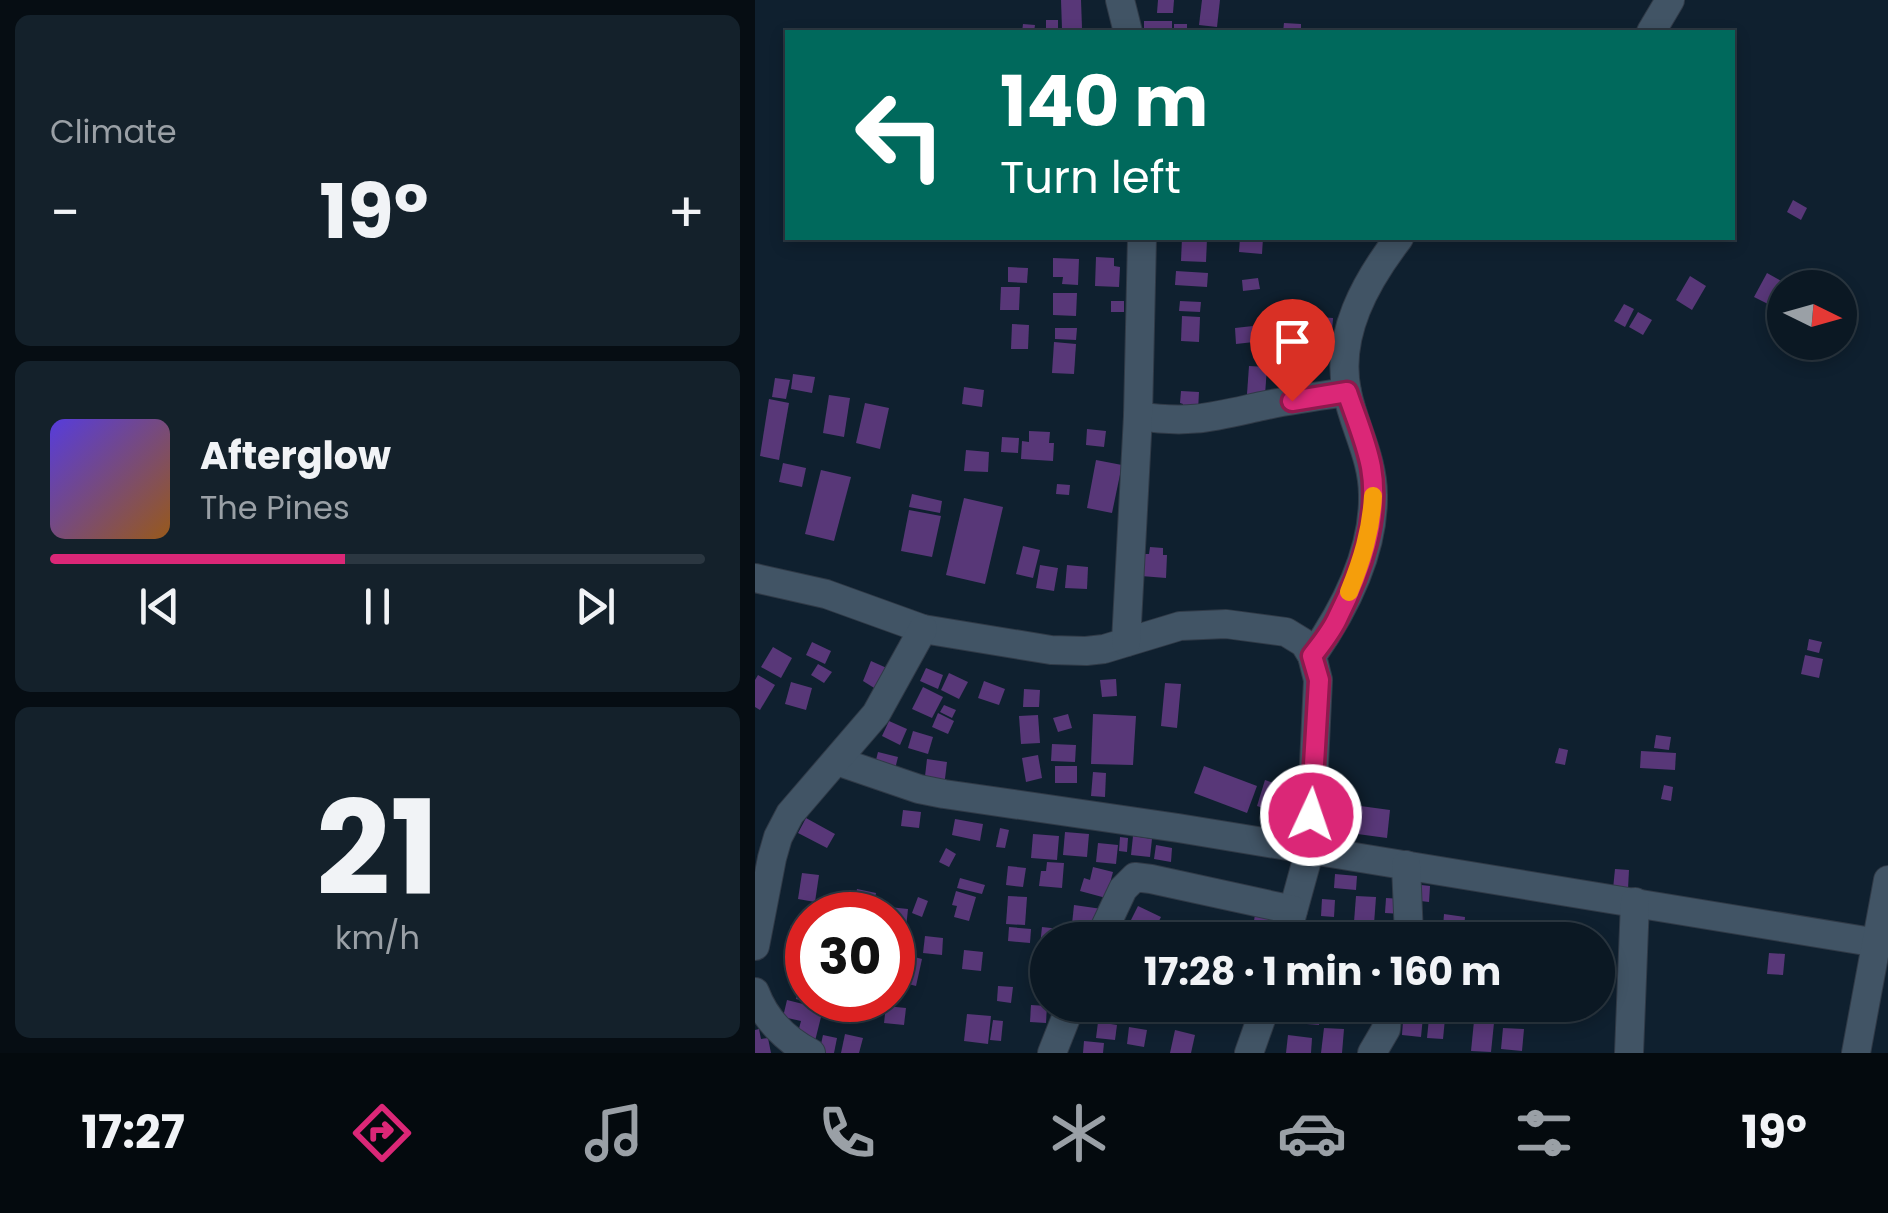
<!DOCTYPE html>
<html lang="en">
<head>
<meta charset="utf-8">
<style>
  :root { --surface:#0b1823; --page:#14212b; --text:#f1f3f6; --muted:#9aa0a6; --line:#2b3741; --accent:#db2777 }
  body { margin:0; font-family:Poppins,sans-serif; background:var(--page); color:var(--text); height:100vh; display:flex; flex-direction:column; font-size:38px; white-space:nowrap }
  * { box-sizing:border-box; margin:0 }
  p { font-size:32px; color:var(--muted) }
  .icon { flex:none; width:55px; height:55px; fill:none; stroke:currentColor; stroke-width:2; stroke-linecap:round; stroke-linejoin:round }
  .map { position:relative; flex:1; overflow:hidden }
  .side { display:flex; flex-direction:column; gap:15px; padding:15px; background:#060d13; width:755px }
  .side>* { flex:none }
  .top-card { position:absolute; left:30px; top:30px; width:950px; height:210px; border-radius:0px; box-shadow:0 5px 15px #0003,0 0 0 2px var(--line); background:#00695c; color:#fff; overflow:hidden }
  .needle { width:65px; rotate:95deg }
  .fabs { position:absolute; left:1012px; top:270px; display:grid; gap:20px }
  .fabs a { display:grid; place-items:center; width:90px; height:90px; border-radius:50%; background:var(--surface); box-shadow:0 5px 15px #0003,0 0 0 2px var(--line); font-size:50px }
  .speed { position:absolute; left:30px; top:892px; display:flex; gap:20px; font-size:50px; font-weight:700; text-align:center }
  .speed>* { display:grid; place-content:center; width:130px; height:130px; border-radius:50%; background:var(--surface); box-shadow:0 5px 15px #0003,0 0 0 2px var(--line); line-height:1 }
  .speed .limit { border:15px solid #d22; background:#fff; color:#111 }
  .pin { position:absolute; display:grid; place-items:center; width:85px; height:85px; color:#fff; margin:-102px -42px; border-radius:50% 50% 50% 0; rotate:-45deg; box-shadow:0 0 10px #0007 }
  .pin .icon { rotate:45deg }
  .me { position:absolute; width:110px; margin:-55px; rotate:3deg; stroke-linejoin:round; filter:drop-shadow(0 0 8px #0008) }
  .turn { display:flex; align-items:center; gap:35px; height:210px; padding:0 50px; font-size:45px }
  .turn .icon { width:130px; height:130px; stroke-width:2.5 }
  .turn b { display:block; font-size:70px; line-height:85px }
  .big { font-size:75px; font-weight:700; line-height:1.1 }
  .side .widget { flex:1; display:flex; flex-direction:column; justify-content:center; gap:15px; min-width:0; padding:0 35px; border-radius:15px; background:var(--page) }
  .side .dial { align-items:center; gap:0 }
  .dial b { font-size:130px; line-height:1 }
  .song { display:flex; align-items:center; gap:30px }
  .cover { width:120px; height:120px; border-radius:15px; background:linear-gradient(135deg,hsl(250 70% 55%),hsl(30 70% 35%)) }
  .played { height:10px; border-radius:5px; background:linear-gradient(90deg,var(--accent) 45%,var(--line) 45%) }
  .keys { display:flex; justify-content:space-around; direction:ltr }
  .heat { display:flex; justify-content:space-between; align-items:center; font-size:55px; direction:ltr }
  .trip { position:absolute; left:275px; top:922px; width:585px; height:100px; border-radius:50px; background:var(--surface); box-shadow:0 5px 15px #0003,0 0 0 2px var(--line); font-weight:700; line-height:100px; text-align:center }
  .menu { display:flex; height:160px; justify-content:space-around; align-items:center; background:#040a0e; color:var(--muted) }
  .menu .icon { width:70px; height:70px }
  .menu .selected { color:var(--accent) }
  .menu b { font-size:45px; color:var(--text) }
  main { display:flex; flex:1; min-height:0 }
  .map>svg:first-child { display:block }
  .building { fill:#583778 }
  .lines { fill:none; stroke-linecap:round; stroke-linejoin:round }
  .minor-casing { stroke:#303a47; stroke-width:30 }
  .minor { stroke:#415465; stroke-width:28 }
  .route-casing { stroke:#8e194d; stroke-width:25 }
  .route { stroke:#db2777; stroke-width:18 }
  .slow { stroke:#f59e0b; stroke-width:18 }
</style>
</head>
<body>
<main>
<section class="side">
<div class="widget"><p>Climate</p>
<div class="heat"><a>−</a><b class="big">19°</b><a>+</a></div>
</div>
<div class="widget">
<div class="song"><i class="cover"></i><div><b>Afterglow</b><p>The Pines</p></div></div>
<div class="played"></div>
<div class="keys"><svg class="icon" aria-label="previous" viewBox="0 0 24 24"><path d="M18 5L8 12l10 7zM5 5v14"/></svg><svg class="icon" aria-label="pause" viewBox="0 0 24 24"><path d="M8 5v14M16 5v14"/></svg><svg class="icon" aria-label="next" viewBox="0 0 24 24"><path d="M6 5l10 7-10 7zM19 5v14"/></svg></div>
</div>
<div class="widget dial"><b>21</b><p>km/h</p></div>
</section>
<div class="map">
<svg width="1133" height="1053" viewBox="0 0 1133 1053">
  <rect width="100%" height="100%" fill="#0f202f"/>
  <g class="building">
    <polygon points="306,0 326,0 327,28 307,29"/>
    <polygon points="403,0 419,0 418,13 402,13"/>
    <polygon points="447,0 465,0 462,27 444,25"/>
    <rect x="291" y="20" width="12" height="12"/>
    <rect x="389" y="21" width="28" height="11"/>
    <polygon points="529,23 546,24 546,32 528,32"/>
    <polygon points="268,24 280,25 279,32 267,32"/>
    <rect x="419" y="24" width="13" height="8"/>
    <polygon points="1038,200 1052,208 1046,220 1032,212"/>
    <polygon points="427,238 452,239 451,262 426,261"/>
    <polygon points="485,238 508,238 507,254 484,252"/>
    <polygon points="341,257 359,258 359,266 365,267 364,287 340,286"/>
    <polygon points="298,258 324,259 323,285 307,284 308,277 298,277"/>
    <polygon points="253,267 273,268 272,283 253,282"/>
    <polygon points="421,271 453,273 452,287 420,285"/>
    <polygon points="1012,273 1028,282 1015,305 999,297"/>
    <polygon points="935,276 951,286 937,310 921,300"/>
    <polygon points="503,278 505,289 488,291 487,280"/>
    <polygon points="246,287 265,287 264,310 245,310"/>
    <polygon points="298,293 322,293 321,316 298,315"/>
    <rect x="356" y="301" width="13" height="11"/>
    <polygon points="425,301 446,302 445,312 424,311"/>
    <polygon points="869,304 879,309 870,327 859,321"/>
    <polygon points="883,312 897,320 888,335 874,327"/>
    <polygon points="427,316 445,317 444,342 426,341"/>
    <polygon points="564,317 578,318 577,331 563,330"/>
    <polygon points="257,324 274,325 273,349 256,349"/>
    <polygon points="498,326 499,342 481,344 480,328"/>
    <polygon points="300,328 322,328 321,340 300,339"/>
    <polygon points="299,342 321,344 319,374 297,373"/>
    <polygon points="494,366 512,367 510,395 492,394"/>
    <polygon points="38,374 60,377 57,393 36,389"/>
    <polygon points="20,378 35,380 31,399 17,397"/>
    <polygon points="209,387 229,390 227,407 207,404"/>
    <polygon points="426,391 444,392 443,411 428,410 428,404 425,403"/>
    <polygon points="74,395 95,398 89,437 68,433"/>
    <polygon points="14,399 34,403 24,460 5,456"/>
    <polygon points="110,403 134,408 125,449 101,443"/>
    <polygon points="332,429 351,431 349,447 331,445"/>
    <polygon points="274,431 295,432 294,443 299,443 298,461 266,459 267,441 274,442"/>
    <polygon points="247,437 264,438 263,453 246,452"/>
    <polygon points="211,450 234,452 233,472 209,471"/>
    <polygon points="341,460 367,465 357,513 332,508"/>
    <polygon points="28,463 51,468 47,487 24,482"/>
    <polygon points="66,470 96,477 79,541 50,534"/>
    <polygon points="302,484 315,485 314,495 301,494"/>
    <polygon points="157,494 187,501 185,513 154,507"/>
    <polygon points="209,498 248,507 230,584 191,575"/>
    <polygon points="154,510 186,516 177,557 146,551"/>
    <polygon points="268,546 285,550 278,578 261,574"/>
    <polygon points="395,547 408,548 408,555 412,555 411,578 386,576 388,554 394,554"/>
    <polygon points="285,565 303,568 299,591 281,588"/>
    <polygon points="312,565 333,567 332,589 310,588"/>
    <polygon points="1054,639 1067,642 1064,653 1052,650"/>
    <polygon points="57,642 76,651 70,664 51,655"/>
    <polygon points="18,647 37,658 26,678 6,667"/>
    <polygon points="1050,655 1068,659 1064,678 1046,674"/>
    <polygon points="116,661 134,669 124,691 108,681"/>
    <polygon points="63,664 77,672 69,683 56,675"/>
    <polygon points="171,668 188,675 183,689 165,681"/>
    <polygon points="194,673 213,682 204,699 186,690"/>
    <polygon points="3,675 20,685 5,710 0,707 0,680"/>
    <polygon points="361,679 362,696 347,697 345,680"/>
    <polygon points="229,681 250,689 244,705 223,698"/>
    <polygon points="36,682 57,688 51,710 30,704"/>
    <polygon points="410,683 426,684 422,728 406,726"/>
    <polygon points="168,687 188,697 177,718 157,709"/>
    <polygon points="269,689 285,690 284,707 268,707"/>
    <polygon points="189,705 201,710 197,718 185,712"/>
    <polygon points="183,713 199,721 193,734 177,727"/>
    <polygon points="313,714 317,728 303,732 298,718"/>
    <polygon points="338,714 381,716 378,765 336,764"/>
    <polygon points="283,715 285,743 266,744 264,716"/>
    <polygon points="134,721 152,729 145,745 127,736"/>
    <polygon points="158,731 178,737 173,754 153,748"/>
    <polygon points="901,735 916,737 914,750 899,748"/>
    <polygon points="297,744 321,745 320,762 296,761"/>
    <polygon points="804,748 813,750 810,765 800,763"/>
    <polygon points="886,751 921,753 920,770 885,768"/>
    <polygon points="123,752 143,757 139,773 119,768"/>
    <polygon points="283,755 287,778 271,782 267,758"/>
    <polygon points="172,759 192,762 189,787 169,785"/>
    <rect x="300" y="766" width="22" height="17"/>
    <polygon points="449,766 502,786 492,813 439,793"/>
    <polygon points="338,772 351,773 350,797 336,796"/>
    <polygon points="510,780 553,795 545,820 502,806"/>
    <polygon points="909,785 918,787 916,801 906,799"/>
    <polygon points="598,805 635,810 632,838 595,833"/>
    <polygon points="148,810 166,812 164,828 146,826"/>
    <polygon points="51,818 80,834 72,848 43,833"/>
    <polygon points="200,819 228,824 225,841 197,835"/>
    <polygon points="245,828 254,830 250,848 241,847"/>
    <polygon points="310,832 334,834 332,857 308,855"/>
    <polygon points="278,834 304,836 302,860 276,858"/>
    <polygon points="378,836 397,839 395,857 376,855"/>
    <polygon points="365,837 373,838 372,852 364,851"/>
    <polygon points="343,843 363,845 361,864 341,862"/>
    <polygon points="401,845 417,848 416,862 399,859"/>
    <polygon points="191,848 201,854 194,867 184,862"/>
    <polygon points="292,862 309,863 307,888 284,886 286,871 291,871"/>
    <polygon points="253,866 271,868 268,887 251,885"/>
    <polygon points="338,867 358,872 351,898 325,891 329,878 335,880"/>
    <polygon points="860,869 874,870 873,889 858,889"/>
    <polygon points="47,873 64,875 60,902 43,899"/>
    <polygon points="580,874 602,876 601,890 579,888"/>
    <polygon points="205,878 230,885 227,894 202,888"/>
    <polygon points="658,884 675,886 674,902 657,900"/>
    <polygon points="102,889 121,893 117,915 97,914"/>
    <polygon points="201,891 221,897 214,921 199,917 202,906 197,905"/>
    <polygon points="253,896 272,897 270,925 251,924"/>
    <polygon points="601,896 621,897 619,924 599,922"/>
    <polygon points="163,897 173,901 167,917 157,913"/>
    <polygon points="631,898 648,899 647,914 630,913"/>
    <polygon points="567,899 580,900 579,917 566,916"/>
    <polygon points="319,905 347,909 344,927 317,924"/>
    <polygon points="124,906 153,909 151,928 138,927 138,915 123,915"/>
    <polygon points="383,906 406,917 394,940 386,940 370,932"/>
    <polygon points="500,914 528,919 525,939 497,935"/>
    <polygon points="689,914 710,917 708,940 687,940"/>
    <polygon points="442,922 466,934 463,940 433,940"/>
    <polygon points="481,924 496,930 492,940 475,940"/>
    <polygon points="36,925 52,930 52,941 33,936"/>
    <polygon points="254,927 276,929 275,943 253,941"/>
    <polygon points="287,927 305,929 304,940 292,940 292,955 284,954"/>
    <polygon points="715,928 730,929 729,940 714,940"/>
    <polygon points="170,936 188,938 187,955 168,953"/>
    <polygon points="209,950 228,952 226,971 207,969"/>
    <polygon points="1014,953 1030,954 1028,975 1012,974"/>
    <polygon points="148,954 167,959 161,986 142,981"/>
    <polygon points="48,970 52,972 52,1000 73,1000 71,1006 41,999"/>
    <polygon points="243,986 258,987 256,1003 242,1001"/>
    <polygon points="32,1000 68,1009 59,1045 41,1040 46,1021 28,1017"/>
    <polygon points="276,1005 292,1006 291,1023 275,1022"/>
    <polygon points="541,1005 566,1005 564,1025 539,1023"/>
    <polygon points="673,1005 687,1005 686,1014 672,1013"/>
    <polygon points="690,1005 706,1005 705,1014 689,1012"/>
    <polygon points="131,1006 151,1008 149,1025 129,1023"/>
    <polygon points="649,1006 669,1007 666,1037 647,1035"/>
    <polygon points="212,1014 236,1016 233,1044 209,1041"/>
    <polygon points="674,1018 690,1019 688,1039 672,1038"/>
    <polygon points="238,1020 248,1021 246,1041 235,1040"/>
    <polygon points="719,1021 739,1023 736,1052 716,1051"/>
    <polygon points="343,1022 362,1025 360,1040 341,1038"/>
    <polygon points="374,1027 392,1030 389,1047 372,1044"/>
    <polygon points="569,1028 589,1029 587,1053 566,1053"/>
    <polygon points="748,1028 769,1029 767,1051 746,1049"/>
    <polygon points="4,1029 6,1039 13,1038 16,1053 0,1053 0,1030"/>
    <polygon points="420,1030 440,1035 436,1053 415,1053"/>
    <polygon points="90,1034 108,1038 104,1053 86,1053"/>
    <polygon points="68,1035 82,1038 79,1053 64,1053"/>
    <polygon points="533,1035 557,1038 556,1053 531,1053"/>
    <polygon points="329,1041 349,1043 348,1053 328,1053"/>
  </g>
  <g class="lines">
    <defs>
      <g id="minor">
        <polyline points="365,0 373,32"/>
        <polyline points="896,32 915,0"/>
        <path d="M383,416C435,424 457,417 507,406C535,400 564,396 592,392"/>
        <polyline points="0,578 71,594 168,629 296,650 331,651 349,649 425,626 471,624 531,632 549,643 557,656 563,680 555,849 530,940"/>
        <polyline points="371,642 383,416 387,238"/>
        <path d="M557,656C589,610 619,553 618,495C618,458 599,427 592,392C580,335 611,281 644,238"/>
        <polyline points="82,761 164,789 189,794 423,828 1123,943"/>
        <polyline points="651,865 654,936 652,940"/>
        <polyline points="344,940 368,889 380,877 396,879 538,910"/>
        <polyline points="0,946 17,858 23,837 35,814 121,714 168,629"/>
        <path d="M0,992C10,1019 31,1040 56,1053"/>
        <polyline points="297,1053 316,1005"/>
        <polyline points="494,1053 511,1005"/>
        <polyline points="617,1053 631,1029 633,1005"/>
        <polyline points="874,1053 880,902"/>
        <polyline points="1101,1053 1133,880"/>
      </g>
    </defs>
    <use href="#minor" class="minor-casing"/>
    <use href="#minor" class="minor"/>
  </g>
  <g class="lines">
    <defs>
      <path id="route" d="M537,401L592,392C600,416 611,441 616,467C625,518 606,571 583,617C577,631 566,644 557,656L564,680L556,815"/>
    </defs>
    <use href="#route" class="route-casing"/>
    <use href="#route" class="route"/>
    <path class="slow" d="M594,592C607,560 616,531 618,496"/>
  </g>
</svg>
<div class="fabs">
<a><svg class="needle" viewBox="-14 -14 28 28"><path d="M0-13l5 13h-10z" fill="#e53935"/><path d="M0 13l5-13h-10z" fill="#9aa0a6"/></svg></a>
</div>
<div class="speed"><div class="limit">30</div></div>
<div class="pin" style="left:537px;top:401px;background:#d93025"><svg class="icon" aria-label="arrive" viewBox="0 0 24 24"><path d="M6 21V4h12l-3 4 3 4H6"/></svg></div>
<svg class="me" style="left:556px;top:815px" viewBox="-20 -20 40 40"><circle r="17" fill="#db2777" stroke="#fff" stroke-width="3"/><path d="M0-11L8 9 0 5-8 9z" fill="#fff"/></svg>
<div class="trip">17:28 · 1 min · 160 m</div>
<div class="top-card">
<div class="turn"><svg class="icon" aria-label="left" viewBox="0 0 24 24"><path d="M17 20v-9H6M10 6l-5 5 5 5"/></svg><div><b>140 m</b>Turn left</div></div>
</div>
</div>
</main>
<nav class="menu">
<b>17:27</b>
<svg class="icon selected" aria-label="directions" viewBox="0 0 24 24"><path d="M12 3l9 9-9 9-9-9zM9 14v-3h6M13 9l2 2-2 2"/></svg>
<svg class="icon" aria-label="music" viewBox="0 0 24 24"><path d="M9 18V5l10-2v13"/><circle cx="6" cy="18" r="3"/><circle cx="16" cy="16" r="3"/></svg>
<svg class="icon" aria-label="phone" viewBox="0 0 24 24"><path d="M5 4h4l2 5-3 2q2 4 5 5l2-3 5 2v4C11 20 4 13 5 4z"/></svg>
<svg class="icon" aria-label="climate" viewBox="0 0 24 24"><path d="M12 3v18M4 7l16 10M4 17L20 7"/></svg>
<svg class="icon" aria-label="car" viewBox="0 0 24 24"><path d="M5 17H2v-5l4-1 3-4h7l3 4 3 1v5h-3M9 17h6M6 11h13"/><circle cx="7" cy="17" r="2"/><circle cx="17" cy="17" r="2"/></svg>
<svg class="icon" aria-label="filters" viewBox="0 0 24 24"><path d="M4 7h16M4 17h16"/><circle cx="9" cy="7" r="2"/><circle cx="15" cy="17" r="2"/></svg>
<b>19°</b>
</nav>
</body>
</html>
